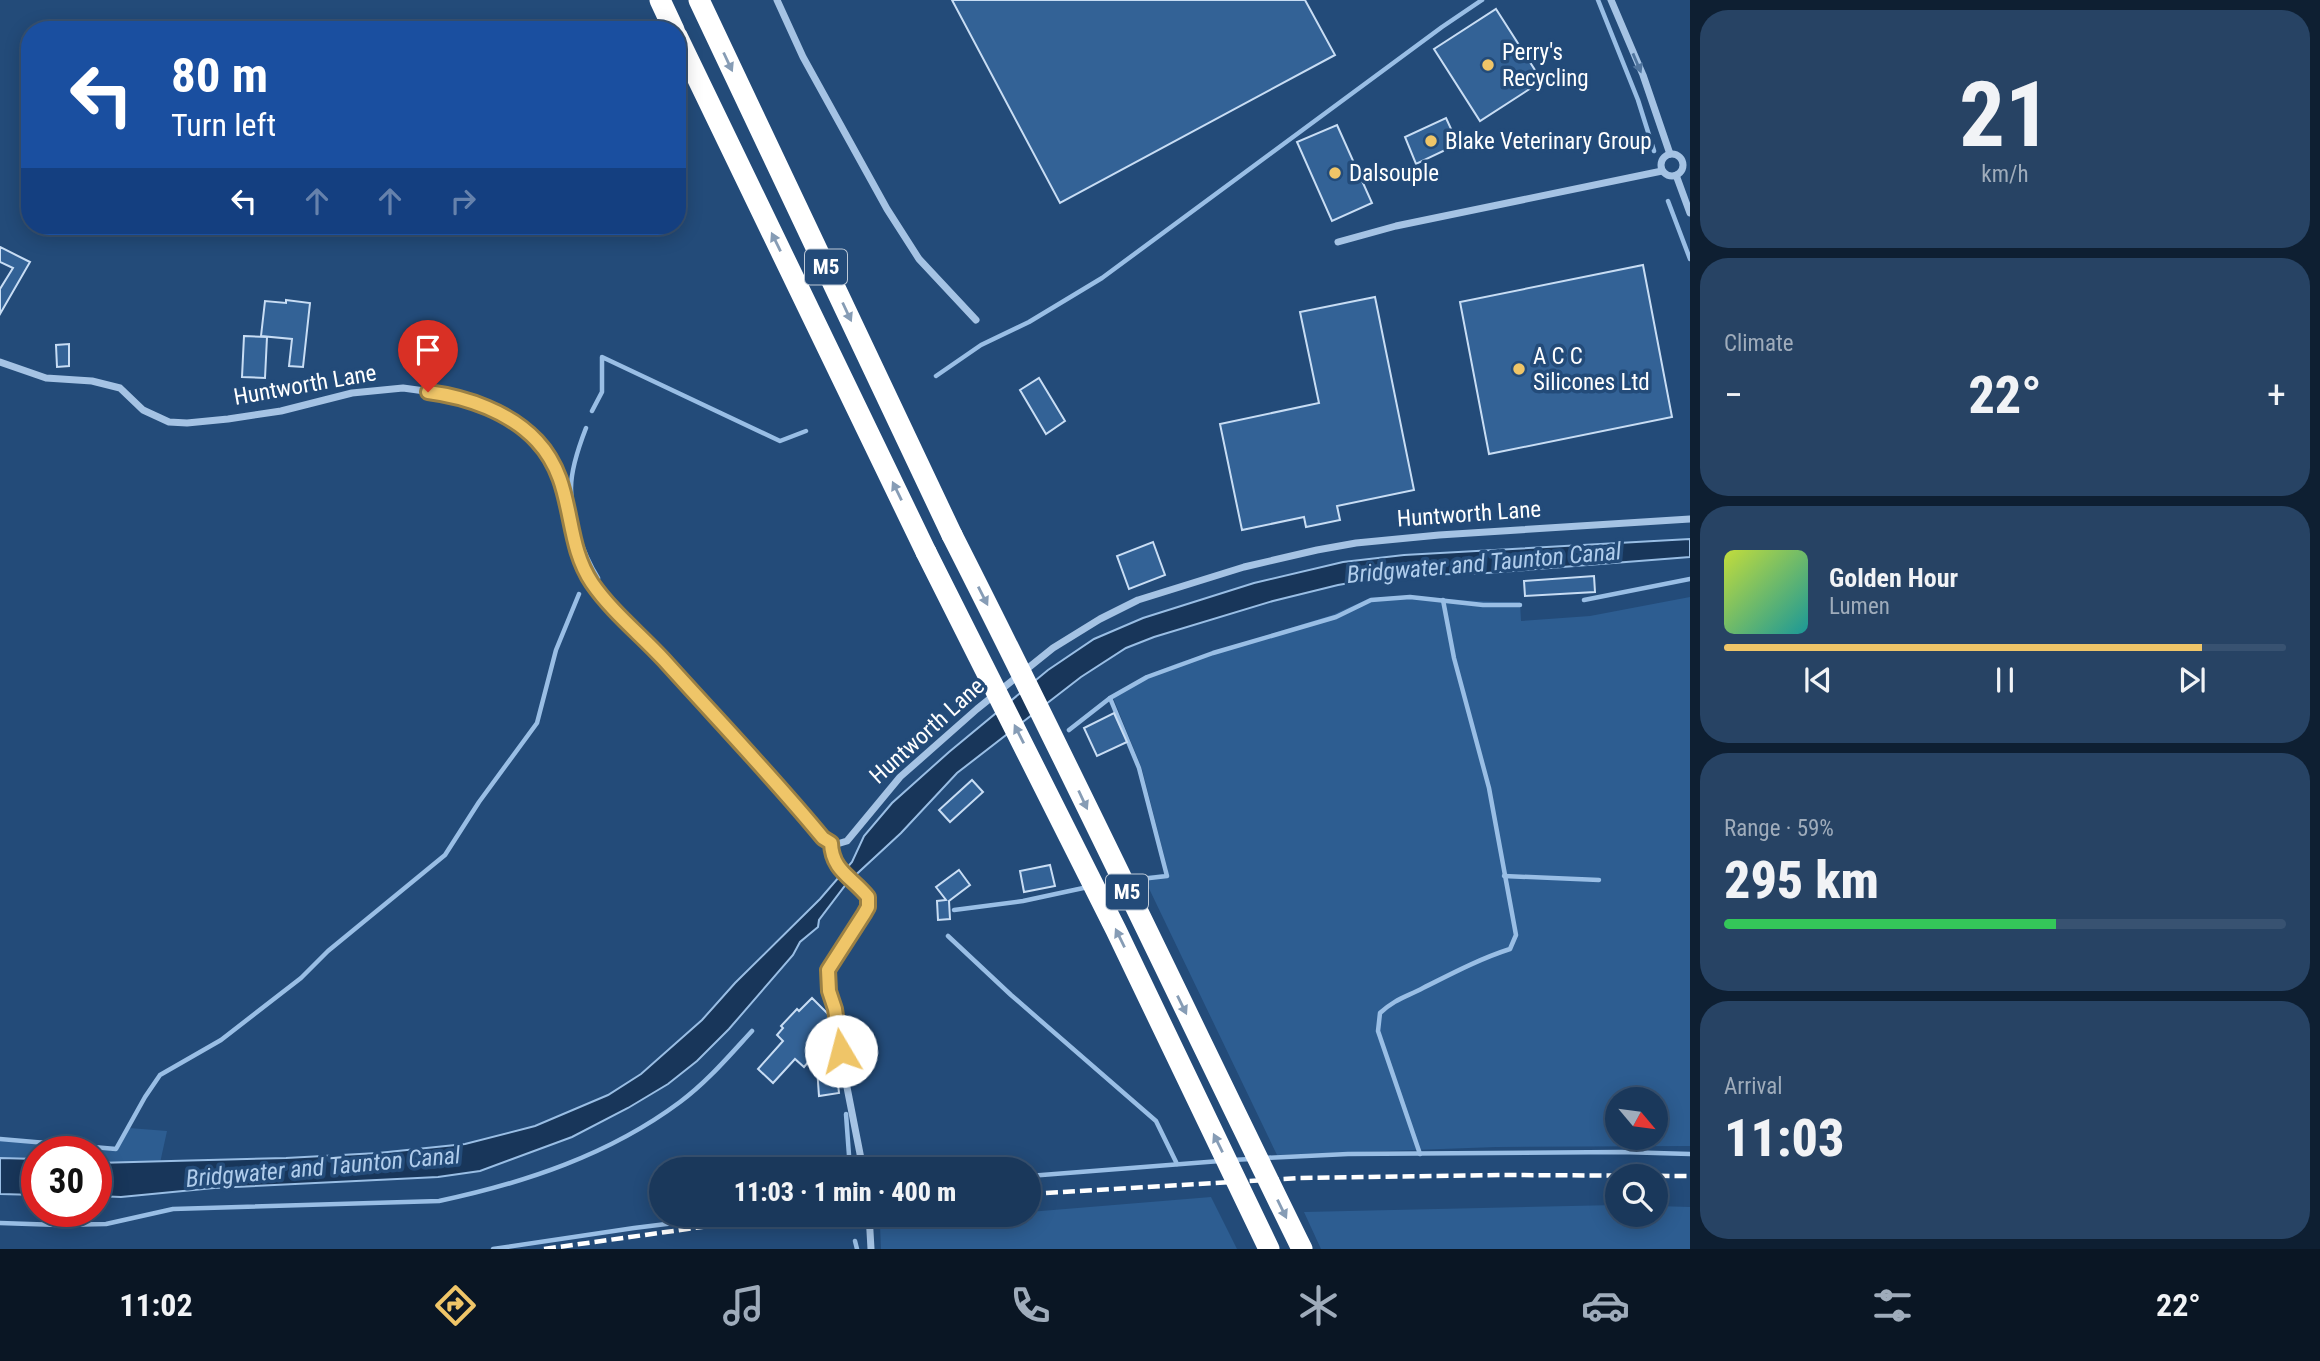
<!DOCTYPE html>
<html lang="en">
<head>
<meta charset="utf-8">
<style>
  :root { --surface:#1a385b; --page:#274364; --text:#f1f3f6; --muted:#9facbb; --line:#385271; --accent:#efc568 }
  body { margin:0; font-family:"Roboto Condensed",sans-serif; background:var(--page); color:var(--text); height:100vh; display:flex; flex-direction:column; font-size:26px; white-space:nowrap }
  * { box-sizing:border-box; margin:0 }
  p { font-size:23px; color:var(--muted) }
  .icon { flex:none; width:38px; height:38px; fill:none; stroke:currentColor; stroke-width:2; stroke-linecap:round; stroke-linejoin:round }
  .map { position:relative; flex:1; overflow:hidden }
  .details { display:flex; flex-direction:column; gap:10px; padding:10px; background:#0e1f32; width:630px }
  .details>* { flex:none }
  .top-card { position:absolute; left:21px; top:21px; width:665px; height:214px; border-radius:28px; box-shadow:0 4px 18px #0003,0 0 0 2px var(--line); background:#1a4fa0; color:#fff; overflow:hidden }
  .needle { width:46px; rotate:119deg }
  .controls { position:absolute; left:1605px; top:1087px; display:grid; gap:14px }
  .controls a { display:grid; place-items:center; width:63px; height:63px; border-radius:50%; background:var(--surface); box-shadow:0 4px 18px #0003,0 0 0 2px var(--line); font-size:35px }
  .speed { position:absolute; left:21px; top:1136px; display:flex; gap:14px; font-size:35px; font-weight:700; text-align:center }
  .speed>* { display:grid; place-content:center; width:91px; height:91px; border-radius:50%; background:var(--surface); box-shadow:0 4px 18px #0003,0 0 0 2px var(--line); line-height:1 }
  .speed .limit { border:10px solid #d22; background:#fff; color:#111 }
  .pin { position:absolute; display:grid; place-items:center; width:60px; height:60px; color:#fff; margin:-72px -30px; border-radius:50% 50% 50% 0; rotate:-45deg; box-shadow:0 0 7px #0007 }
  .pin .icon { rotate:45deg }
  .me { position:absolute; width:77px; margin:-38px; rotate:352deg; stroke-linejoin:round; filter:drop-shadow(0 0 5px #0008) }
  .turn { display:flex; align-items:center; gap:24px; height:147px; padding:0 35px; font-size:32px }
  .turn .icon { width:91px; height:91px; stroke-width:2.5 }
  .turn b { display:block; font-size:49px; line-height:60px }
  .lanes { display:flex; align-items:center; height:66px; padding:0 35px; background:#0003; justify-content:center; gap:35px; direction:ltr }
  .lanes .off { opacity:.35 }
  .big { font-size:52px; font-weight:800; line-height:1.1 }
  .details .widget { flex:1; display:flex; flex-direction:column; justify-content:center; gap:10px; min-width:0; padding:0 24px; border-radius:28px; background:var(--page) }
  .details .dial { align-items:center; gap:0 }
  .dial b { font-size:91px; line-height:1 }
  .song { display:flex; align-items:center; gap:21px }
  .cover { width:84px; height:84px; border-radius:10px; background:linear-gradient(135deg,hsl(70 70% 55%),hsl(180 70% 35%)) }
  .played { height:7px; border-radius:4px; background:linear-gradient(90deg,var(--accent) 85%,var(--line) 85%) }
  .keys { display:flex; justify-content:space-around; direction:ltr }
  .heat { display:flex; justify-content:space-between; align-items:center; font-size:38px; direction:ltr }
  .charge { height:10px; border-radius:5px; background:linear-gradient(90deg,#34c759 59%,var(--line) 0) }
  .trip { position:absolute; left:649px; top:1157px; width:392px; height:70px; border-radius:35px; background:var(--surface); box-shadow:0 4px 18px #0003,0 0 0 2px var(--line); font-weight:800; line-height:70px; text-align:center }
  .tabs { display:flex; height:112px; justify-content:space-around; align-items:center; background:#0a1624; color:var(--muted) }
  .tabs .icon { width:49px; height:49px }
  .tabs .active { color:var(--accent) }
  .tabs b { font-size:32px; color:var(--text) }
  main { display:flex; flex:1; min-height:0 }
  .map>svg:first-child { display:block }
  .green { fill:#2d5d91; fill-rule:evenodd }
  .water { fill:#18365a; stroke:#99bee5; stroke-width:2 }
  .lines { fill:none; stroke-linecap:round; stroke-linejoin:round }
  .stream { stroke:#99bee5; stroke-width:4.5 }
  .building { fill:#336296; stroke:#c8ddf4; stroke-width:2 }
  .minor { stroke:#a5c3e4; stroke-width:7 }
  .motorway { stroke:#fff; stroke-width:21 }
  .rail { stroke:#fff; stroke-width:4.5; stroke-dasharray:12 5; stroke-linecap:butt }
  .motorway-bridge { stroke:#fff; stroke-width:21 }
  .oneway { fill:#869cb5 }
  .oneway2 { fill:#50759e }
  .route-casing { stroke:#9b8044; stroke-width:18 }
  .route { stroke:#efc568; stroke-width:12 }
  .poi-dot { fill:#efc568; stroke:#234b79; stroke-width:2.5 }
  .labels { text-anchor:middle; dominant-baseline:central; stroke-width:7; stroke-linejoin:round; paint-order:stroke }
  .shield { fill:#234b79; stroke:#bdc9d7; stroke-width:2 }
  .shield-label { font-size:21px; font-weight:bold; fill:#fff }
  .poi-label { font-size:23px; fill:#fff; stroke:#234b79; text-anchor:start }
  .street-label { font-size:23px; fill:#fff; stroke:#234b79 }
  .water-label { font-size:24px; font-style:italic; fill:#b0cdec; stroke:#234b79 }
</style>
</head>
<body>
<main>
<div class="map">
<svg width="1690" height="1249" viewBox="0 0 1690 1249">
  <rect width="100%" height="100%" fill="#234b79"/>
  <g class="green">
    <path d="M1398,596C1439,597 1479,603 1520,602L1521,621L1590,616L1690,597V1146L1496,1147L1277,1155L1143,876L1163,874L1168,871L1142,769L1112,695L1148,675L1178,663L1332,615L1370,598ZM1656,1099V1138H1617V1099Z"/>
    <polygon points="129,1128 167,1131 160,1163 96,1163 96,1152 37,1152 37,1159 0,1158 0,1139 115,1149"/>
    <polygon points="1211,1197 1237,1249 881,1249 880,1225 1029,1214 1029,1212"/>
    <polygon points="1617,1205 1617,1214 1656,1214 1656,1206 1690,1207 1690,1249 1321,1249 1304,1212"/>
  </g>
  <g class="water">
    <polygon points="1690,539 1690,557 1487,573 1390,576 1338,585 1273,601 1154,637 1126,648 1081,677 957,773 901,833 847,883 819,920 818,927 800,942 793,955 729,1029 697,1061 668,1084 628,1108 572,1137 480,1171 438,1177 214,1188 121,1197 96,1196 96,1163 286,1158 378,1153 465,1144 535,1126 608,1095 641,1074 702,1020 735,983 820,899 852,862 864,836 892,803 949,752 1048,670 1094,639 1143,618 1254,583 1343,562 1404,555"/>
    <polygon points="0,1158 37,1159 37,1195 0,1194"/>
  </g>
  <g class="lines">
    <g class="stream">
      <polyline points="1598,0 1638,100 1654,151"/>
      <polyline points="1668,201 1690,259"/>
      <polyline points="936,376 981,345 1029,322 1102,278 1442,27 1482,0"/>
      <polyline points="592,411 602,392 602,357 780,441 806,431"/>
      <path d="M586,428C579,446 571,468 571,488C571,519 582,552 598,578"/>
      <polyline points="1584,600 1690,579"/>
      <polyline points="1110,698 1139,768 1167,876 1132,880"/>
      <polyline points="1069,730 1110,698 1147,677 1213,653 1336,617 1371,600 1410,597 1483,605 1520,605"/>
      <polyline points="1504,876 1599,880"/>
      <polyline points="954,910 1023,901 1088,887"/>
      <polyline points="948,936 1011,995 1156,1121 1177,1164"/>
      <polyline points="846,1114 850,1169"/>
      <polyline points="0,1139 116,1149 145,1097 160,1075 221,1040 301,978 328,951 445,855 479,802 537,723 556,650 579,594"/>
      <path d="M1420,1154L1378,1031L1380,1013C1395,999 1406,997 1423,988C1451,974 1479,959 1510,949L1516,935L1489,788L1454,658L1443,600"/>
      <polyline points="1264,1158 1348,1154 1621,1152 1690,1154"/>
      <polyline points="1232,1160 1251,1159"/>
      <polyline points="1029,1176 1220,1161"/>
      <path d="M0,1223L59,1225L106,1224L173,1209L439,1201C524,1183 609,1155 680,1102C707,1082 729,1056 752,1031"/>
      <polyline points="855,1241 857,1249"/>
      <polyline points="493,1249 634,1228 747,1214"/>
    </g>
  </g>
  <g class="building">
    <polygon points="952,0 1305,0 1335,55 1060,203"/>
    <polygon points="1496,9 1542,81 1480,121 1434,49"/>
    <polygon points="1446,118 1458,144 1416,164 1405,137"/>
    <polygon points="1337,125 1372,203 1332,221 1297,142"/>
    <polygon points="0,247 30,262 0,314 0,289 13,268 0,262"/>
    <polygon points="1643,265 1672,417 1489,454 1460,302"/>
    <polygon points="1375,297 1414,490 1337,506 1340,520 1306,527 1304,517 1242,530 1220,424 1319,403 1300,312"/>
    <polygon points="286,300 310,303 303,367 289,366 292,339 261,336 265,301 286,303"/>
    <polygon points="244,336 267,337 265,378 242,377"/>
    <polygon points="69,344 69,366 57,367 56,345"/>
    <polygon points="1039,378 1065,421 1046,434 1020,390"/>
    <polygon points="1153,542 1165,575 1129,589 1117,556"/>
    <polygon points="1594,576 1595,592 1525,596 1524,581"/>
    <polygon points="1114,713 1127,742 1097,756 1084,728"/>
    <polygon points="972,780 983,792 950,822 939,810"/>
    <polygon points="1050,865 1055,886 1024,892 1020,871"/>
    <polygon points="959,870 970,885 949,901 950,919 938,920 937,901 946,900 936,887"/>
    <polygon points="812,998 830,1016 839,1093 819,1096 816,1053 804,1067 795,1059 773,1083 758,1069 783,1041 777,1035 783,1028 781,1026 797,1009 799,1011"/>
  </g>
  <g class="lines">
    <g class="minor">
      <polyline points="777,0 803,57 887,209 919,259 976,320"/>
      <polyline points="1611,0 1643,75 1670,154"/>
      <circle cx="1672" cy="165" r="11"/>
      <polyline points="1676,175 1690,213"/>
      <polyline points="1338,242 1396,226 1662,171"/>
      <polyline points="0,362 46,378 92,381 120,388 143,410 169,422 187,423 228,419 281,411 352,393 403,388 454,395 503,415 536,439 556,464 568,505 574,543 591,581 618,615 662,659 787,796 823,838 837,844 847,841 900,777 977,709 1053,648 1100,619 1138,600 1244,567 1317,550 1356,543 1439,535 1690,519"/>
      <path d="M831,843C832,871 851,877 868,897V907L864,914L828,970L829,991L835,1009L844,1072L863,1169"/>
      <polyline points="869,1214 871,1249"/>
    </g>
    <g class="motorway">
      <polyline points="660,0 674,30"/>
      <polyline points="699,0 952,535"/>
      <polyline points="677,36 926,552"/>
    </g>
    <g class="rail">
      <polyline points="1029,1194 1299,1178 1503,1175 1690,1176"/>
      <polyline points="782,1225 858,1214"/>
      <polyline points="544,1249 795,1214"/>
    </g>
    <g class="motorway-bridge">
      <path d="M952,535C1072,771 1185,1011 1302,1249"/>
      <polyline points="926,552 1116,930 1269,1249"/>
    </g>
  </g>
  <defs><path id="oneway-solid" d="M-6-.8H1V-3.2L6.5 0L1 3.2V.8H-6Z" transform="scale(1.75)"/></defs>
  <g class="oneway">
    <use href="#oneway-solid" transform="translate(728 62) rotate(65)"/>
    <use href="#oneway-solid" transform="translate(776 242) rotate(-116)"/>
    <use href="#oneway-solid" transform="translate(847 312) rotate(65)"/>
    <use href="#oneway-solid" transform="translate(897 491) rotate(-116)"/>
    <use href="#oneway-solid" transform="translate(983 596) rotate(63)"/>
    <use href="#oneway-solid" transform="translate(1019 734) rotate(-117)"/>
    <use href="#oneway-solid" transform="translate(1083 800) rotate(65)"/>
    <use href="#oneway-solid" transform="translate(1120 938) rotate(-116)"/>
    <use href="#oneway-solid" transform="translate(1182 1005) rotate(64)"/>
    <use href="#oneway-solid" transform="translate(1218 1143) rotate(-116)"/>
    <use href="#oneway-solid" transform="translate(1282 1209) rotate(64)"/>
  </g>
  <use class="oneway2" href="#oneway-solid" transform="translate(1637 63) rotate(67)"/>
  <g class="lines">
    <defs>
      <path id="route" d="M428,392C467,397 510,412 537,441C577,484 562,538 592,583C612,612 640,634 664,660C717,719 773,777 823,838L831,843C832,871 852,877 868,897V907L864,914L828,970L829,991L835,1009L841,1051"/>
    </defs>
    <use href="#route" class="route-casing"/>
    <use href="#route" class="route"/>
  </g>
  <g class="poi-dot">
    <circle cx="1488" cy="65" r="7"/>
    <circle cx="1431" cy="141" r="7"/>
    <circle cx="1335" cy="173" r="7"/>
    <circle cx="1519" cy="369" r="7"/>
  </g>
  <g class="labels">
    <g class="shield">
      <rect x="805" y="249.5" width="42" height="35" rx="5"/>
      <rect x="1106" y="874.5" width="42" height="35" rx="5"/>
    </g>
    <g class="shield-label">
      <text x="826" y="267">M5</text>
      <text x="1127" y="892">M5</text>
    </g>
    <g class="poi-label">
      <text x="1502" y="52">Perry's<tspan x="1502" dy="26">Recycling</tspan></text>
      <text x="1445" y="141">Blake Veterinary Group</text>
      <text x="1349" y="173">Dalsouple</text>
      <text x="1533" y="356">A C C<tspan x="1533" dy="26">Silicones Ltd</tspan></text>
    </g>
    <g class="street-label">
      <text transform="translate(305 385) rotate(-10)">Huntworth Lane</text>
      <text transform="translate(1469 514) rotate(-4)">Huntworth Lane</text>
      <text transform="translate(927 731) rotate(-42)">Huntworth Lane</text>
    </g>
    <g class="water-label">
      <text transform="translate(1484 563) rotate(-5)">Bridgwater and Taunton Canal</text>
      <text transform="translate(323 1167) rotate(-5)">Bridgwater and Taunton Canal</text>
    </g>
  </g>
</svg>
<div class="controls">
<a><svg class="needle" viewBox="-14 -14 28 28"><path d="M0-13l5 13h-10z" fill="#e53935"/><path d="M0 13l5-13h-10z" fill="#9facbb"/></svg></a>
<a><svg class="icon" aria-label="search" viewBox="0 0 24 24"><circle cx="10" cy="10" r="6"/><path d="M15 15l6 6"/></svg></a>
</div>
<div class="speed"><div class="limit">30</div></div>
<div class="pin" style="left:428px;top:392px;background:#d93025"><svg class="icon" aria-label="arrive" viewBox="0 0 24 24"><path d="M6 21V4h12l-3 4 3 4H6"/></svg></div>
<svg class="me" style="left:841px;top:1051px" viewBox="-20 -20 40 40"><circle r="19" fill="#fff"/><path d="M0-13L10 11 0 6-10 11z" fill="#efc568"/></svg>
<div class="trip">11:03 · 1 min · 400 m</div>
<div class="top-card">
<div class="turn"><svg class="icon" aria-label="left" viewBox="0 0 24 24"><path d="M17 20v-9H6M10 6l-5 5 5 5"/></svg><div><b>80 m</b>Turn left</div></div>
<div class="lanes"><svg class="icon" aria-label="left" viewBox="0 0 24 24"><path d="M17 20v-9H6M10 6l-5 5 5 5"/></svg><svg class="icon off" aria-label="ahead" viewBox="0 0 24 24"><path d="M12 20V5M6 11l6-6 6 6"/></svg><svg class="icon off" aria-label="ahead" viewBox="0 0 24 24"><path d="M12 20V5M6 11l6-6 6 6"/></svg><svg class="icon off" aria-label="right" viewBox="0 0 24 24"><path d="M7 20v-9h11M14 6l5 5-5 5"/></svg></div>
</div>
</div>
<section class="details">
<div class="widget dial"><b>21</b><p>km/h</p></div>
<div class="widget"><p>Climate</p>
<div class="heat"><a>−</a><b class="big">22°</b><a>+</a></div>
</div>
<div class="widget">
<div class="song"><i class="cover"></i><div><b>Golden Hour</b><p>Lumen</p></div></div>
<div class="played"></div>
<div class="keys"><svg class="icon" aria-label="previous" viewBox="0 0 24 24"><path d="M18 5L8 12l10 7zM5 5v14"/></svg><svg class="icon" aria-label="pause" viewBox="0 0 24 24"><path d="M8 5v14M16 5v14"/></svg><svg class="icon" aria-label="next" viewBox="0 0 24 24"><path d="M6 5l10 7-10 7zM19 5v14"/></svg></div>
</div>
<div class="widget"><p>Range · 59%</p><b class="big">295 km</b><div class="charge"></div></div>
<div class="widget"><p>Arrival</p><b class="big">11:03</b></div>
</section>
</main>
<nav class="tabs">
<b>11:02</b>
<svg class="icon active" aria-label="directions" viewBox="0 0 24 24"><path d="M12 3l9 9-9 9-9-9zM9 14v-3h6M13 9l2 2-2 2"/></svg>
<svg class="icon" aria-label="music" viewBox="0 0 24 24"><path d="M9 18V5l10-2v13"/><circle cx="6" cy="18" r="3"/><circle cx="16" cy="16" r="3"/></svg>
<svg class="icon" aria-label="phone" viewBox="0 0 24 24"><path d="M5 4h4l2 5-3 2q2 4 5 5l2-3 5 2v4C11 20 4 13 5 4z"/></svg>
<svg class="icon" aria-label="climate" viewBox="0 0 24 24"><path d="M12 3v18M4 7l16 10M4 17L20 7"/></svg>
<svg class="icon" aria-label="car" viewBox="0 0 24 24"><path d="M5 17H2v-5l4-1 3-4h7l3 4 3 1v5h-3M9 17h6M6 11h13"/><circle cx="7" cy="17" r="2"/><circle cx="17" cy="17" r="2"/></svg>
<svg class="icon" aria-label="filters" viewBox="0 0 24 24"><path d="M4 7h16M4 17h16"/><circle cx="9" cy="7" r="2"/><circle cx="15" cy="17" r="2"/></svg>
<b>22°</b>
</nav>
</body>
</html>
